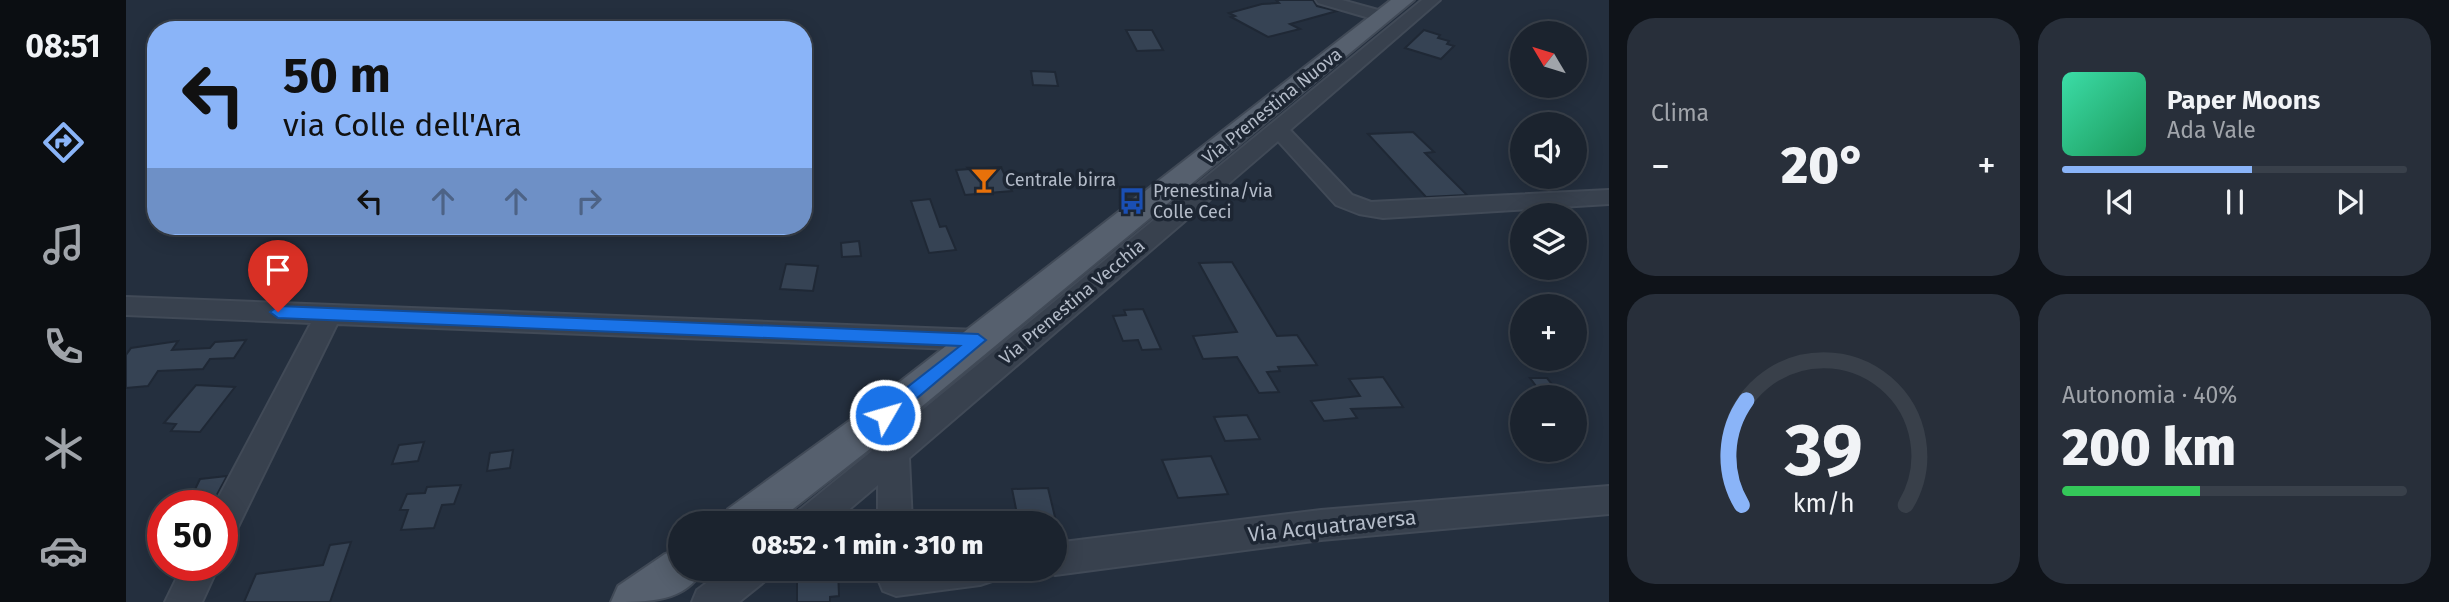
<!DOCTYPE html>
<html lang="it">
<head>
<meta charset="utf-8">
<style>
  :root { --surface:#1b232e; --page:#282f3a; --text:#f1f3f6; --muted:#a0a4aa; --line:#39404a; --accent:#8ab4f8 }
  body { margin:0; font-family:"Fira Sans",sans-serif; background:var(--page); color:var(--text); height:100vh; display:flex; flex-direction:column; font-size:26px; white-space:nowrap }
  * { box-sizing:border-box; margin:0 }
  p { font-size:23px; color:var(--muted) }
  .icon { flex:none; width:38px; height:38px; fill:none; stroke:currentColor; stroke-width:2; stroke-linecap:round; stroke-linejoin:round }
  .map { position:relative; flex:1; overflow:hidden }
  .side { display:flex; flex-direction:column; gap:18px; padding:18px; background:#0f1319; width:840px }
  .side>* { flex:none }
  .guide { position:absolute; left:21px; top:21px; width:665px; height:214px; border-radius:28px; box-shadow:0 4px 18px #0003,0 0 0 2px var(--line); background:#8ab4f8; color:#111; overflow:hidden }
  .needle { width:46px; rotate:308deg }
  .tools { position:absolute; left:1384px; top:21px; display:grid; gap:14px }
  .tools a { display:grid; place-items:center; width:77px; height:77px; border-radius:50%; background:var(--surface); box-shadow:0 4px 18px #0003,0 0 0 2px var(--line); font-size:35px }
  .speed { position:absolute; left:21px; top:490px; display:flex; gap:14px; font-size:35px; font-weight:700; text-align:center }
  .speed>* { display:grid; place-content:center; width:91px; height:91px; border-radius:50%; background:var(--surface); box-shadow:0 4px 18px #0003,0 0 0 2px var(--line); line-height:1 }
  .speed .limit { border:10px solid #d22; background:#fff; color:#111 }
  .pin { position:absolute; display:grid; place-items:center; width:60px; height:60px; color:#fff; margin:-72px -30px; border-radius:50% 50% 50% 0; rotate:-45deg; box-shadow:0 0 7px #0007 }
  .pin .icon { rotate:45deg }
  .me { position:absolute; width:77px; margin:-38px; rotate:52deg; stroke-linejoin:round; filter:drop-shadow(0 0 5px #0008) }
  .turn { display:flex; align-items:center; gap:24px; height:147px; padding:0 21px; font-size:32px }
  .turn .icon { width:91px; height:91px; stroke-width:2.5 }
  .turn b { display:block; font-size:49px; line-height:60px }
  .lanes { display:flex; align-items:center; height:66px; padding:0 21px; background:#0003; justify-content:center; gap:35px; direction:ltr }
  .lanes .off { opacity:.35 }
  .big { font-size:52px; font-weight:800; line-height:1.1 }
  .side .widget { flex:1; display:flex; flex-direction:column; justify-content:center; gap:10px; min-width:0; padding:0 24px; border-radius:28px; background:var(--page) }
  .side .dial { align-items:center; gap:0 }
  .dial svg { height:182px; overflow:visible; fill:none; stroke:var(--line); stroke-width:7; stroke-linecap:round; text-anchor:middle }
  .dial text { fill:var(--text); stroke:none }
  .song { display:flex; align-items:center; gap:21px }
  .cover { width:84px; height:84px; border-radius:10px; background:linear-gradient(135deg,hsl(160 70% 55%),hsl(150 70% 35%)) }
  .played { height:7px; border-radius:4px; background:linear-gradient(90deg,var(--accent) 55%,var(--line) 55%) }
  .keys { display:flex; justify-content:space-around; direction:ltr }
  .heat { display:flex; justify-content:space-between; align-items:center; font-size:38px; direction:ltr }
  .charge { height:10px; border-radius:5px; background:linear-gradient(90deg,#34c759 40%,var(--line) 0) }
  .side .tiles { flex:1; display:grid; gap:18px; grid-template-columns:repeat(2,1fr) }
  .trip { position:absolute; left:542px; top:511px; width:399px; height:70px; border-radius:35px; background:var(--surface); box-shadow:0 4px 18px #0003,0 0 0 2px var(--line); font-weight:800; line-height:70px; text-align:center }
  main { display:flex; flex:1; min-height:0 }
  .tabs { display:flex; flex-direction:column; width:126px; justify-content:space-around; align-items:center; background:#0b0e12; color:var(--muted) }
  .tabs .icon { width:49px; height:49px }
  .tabs .selected { color:var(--accent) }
  .tabs b { font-size:32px; color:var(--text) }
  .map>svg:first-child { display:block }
  .building { fill:#364354; stroke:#1f2835; stroke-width:2 }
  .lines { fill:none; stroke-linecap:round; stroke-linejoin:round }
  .minor-casing { stroke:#414a57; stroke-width:4 }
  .major-casing { stroke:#414a57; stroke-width:4 }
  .minor { fill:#38414e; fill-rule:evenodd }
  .major { fill:#56606e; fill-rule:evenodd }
  .route { fill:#1a73e8; stroke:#114b97; stroke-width:2 }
  .labels { text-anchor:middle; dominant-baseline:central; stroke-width:7; stroke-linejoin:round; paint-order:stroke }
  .street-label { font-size:18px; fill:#b4bcc9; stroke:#1d2633 }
  .poi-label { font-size:18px; fill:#b4bcc9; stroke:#1d2633; text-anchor:start }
  .near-street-label { font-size:21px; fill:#b4bcc9; stroke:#1d2633 }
</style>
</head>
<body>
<main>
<nav class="tabs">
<b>08:51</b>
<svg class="icon selected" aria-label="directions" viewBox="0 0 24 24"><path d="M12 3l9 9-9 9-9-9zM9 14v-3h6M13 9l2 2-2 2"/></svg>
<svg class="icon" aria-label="music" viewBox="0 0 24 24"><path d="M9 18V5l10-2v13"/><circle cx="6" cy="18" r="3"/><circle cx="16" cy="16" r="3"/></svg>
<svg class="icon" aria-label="phone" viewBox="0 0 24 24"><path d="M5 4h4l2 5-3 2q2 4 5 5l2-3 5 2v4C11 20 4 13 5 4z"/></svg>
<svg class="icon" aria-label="climate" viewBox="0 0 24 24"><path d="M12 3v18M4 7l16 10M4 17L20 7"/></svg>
<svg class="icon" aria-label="car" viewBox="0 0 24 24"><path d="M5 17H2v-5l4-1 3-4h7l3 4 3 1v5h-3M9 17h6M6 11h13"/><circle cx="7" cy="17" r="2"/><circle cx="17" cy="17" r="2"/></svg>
</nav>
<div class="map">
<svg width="1483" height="602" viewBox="0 0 1483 602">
  <rect width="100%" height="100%" fill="#242f3e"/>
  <g class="building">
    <polygon points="1150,0 1187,0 1191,6 1211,11 1164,24 1174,29 1142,37 1105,17 1109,16 1103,13 1136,4 1153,3"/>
    <polygon points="1000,30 1026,30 1037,50 1011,51"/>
    <polygon points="1298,30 1314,35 1312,38 1323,41 1321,44 1328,46 1315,59 1279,48"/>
    <polygon points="905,71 929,72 932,86 907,85"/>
    <polygon points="1287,132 1308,152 1299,153 1341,195 1300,197 1242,134"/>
    <polygon points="875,167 886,191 839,195 830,170"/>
    <polygon points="804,199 814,227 820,226 830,250 803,253 785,201"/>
    <polygon points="733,241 735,256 716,257 715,243"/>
    <polygon points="1106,262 1151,336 1171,335 1191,365 1152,367 1154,371 1141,372 1153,392 1133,393 1111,357 1077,359 1067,336 1111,332 1073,263"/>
    <polygon points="660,264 692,266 687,291 654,289"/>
    <polygon points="1017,309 1035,349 1016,350 1012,340 997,341 987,316 1000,315 998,310"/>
    <polygon points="120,340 108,358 84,359 77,369 32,371 22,386 0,388 0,355 5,348 52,341 46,350 84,348 89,342"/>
    <polygon points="1257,377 1277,407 1225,409 1231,418 1198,421 1185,401 1234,396 1223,379"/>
    <polygon points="1404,378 1421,378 1434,394 1416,394"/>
    <polygon points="70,385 109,387 74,432 45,431 50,424 38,423"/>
    <polygon points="1121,415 1134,439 1099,441 1088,417"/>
    <polygon points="298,442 292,461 266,464 273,445"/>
    <polygon points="387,450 384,468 361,471 364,453"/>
    <polygon points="1085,456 1102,494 1052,498 1036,460"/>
    <polygon points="101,476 88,500 62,504 74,479"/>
    <polygon points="335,485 328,504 316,505 308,528 275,530 282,510 274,510 281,494 299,493 301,487"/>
    <polygon points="922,488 929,517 892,519 886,489"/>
    <polygon points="225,542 204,602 118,602 130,574 197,565 204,545"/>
    <polygon points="712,569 713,596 704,597 704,602 671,602 671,571"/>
  </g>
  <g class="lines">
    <defs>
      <g id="minor">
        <polygon points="1190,0 1216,0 1263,13 1265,17 1257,22 1192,3"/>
        <polygon points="1296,0 1314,0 1164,130 1226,195 1245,202 1483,190 1483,204 1257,218 1233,214 1210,205 1152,141 783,458 786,523 752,523 752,485 707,523 666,523 671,512 746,451 743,445 748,436 759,432 766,435"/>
        <polygon points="0,297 852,330 862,333 866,340 862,347 852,350 211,324 108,535 96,539 96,506 88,506 185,323 0,315"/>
        <polygon points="1483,486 1483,514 1195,540 929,575 916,569 929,569 929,543 1195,510"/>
        <polygon points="57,565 93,565 76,602 39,602"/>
        <polygon points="599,569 645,569 639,581 613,602 566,602 571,590"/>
        <polygon points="757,569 872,569 866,581 854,585 770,596 757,591 752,579"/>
      </g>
      <g id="major">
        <polygon points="1265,0 1288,0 754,441 649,523 596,523 602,509 726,419"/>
        <path d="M555,548V569H577C560,602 523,602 485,602L492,586L539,554Z"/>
      </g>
    </defs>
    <use href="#minor" class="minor-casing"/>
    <use href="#major" class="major-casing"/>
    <use href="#minor" class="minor"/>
    <use href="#major" class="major"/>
  </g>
  <polygon class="route" points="152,306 852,334 860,340 765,420 759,422 752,420 749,415 752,410 834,346 152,318 144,312"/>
  <defs>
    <symbol id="bar-bare" viewBox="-9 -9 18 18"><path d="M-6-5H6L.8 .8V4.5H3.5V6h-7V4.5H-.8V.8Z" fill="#e8710a" stroke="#1d2633" stroke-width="2.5" paint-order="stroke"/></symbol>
    <symbol id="bus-bare" viewBox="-9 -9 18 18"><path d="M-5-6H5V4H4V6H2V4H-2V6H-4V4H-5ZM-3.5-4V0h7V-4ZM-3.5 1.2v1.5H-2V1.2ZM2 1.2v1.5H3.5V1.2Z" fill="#1a4fb4" stroke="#1d2633" stroke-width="2.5" paint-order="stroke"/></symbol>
  </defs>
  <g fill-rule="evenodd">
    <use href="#bar-bare" x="839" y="161" width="38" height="38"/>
    <use href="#bus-bare" x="987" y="182" width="38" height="38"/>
  </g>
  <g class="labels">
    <g class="street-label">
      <text transform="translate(1146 106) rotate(-39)">Via Prenestina Nuova</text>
      <text transform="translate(946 302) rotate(-40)">Via Prenestina Vecchia</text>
    </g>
    <g class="poi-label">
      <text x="879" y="180">Centrale birra</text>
      <text x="1027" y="191">Prenestina/via<tspan x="1027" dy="21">Colle Ceci</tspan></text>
    </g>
    <g class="near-street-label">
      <text transform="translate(1206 526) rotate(-6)">Via Acquatraversa</text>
    </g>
  </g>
</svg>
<div class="tools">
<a><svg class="needle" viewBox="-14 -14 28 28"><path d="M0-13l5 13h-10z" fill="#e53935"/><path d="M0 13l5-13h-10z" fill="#a0a4aa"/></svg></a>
<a><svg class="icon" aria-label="sound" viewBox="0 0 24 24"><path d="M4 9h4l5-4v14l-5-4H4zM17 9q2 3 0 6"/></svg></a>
<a><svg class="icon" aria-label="layers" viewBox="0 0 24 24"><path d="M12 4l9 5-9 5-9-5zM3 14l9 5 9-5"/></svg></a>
<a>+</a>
<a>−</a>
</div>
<div class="speed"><div class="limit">50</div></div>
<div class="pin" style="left:152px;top:312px;background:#d93025"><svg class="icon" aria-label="arrive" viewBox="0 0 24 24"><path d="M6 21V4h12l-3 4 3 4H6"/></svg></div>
<svg class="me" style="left:759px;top:415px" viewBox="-20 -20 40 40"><circle r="17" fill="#1a73e8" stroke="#fff" stroke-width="3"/><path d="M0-11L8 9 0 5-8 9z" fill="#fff"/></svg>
<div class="trip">08:52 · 1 min · 310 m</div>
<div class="guide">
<div class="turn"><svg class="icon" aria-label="left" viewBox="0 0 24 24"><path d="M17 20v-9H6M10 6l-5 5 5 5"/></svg><div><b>50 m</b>via Colle dell'Ara</div></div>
<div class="lanes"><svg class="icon" aria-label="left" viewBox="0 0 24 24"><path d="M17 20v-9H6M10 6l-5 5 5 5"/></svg><svg class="icon off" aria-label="ahead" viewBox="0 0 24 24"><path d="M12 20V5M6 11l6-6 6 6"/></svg><svg class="icon off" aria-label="ahead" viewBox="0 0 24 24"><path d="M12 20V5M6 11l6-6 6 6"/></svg><svg class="icon off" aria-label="right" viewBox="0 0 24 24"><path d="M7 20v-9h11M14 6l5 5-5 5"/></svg></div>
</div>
</div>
<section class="side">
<div class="tiles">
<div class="widget"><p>Clima</p>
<div class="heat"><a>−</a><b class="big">20°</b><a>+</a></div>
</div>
<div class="widget">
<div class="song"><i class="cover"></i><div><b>Paper Moons</b><p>Ada Vale</p></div></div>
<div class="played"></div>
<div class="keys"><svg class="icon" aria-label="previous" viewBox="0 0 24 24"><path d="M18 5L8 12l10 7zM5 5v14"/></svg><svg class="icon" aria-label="pause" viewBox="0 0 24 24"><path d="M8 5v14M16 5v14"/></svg><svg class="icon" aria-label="next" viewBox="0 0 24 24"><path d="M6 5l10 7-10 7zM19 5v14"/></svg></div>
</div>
<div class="widget dial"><svg viewBox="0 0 100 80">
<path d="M14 69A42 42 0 1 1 86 69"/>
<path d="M14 69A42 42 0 0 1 16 23" stroke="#8ab4f8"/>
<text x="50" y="56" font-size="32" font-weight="700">39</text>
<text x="50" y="72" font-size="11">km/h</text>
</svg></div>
<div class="widget"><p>Autonomia · 40%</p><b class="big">200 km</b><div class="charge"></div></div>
</div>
</section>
</main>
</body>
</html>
